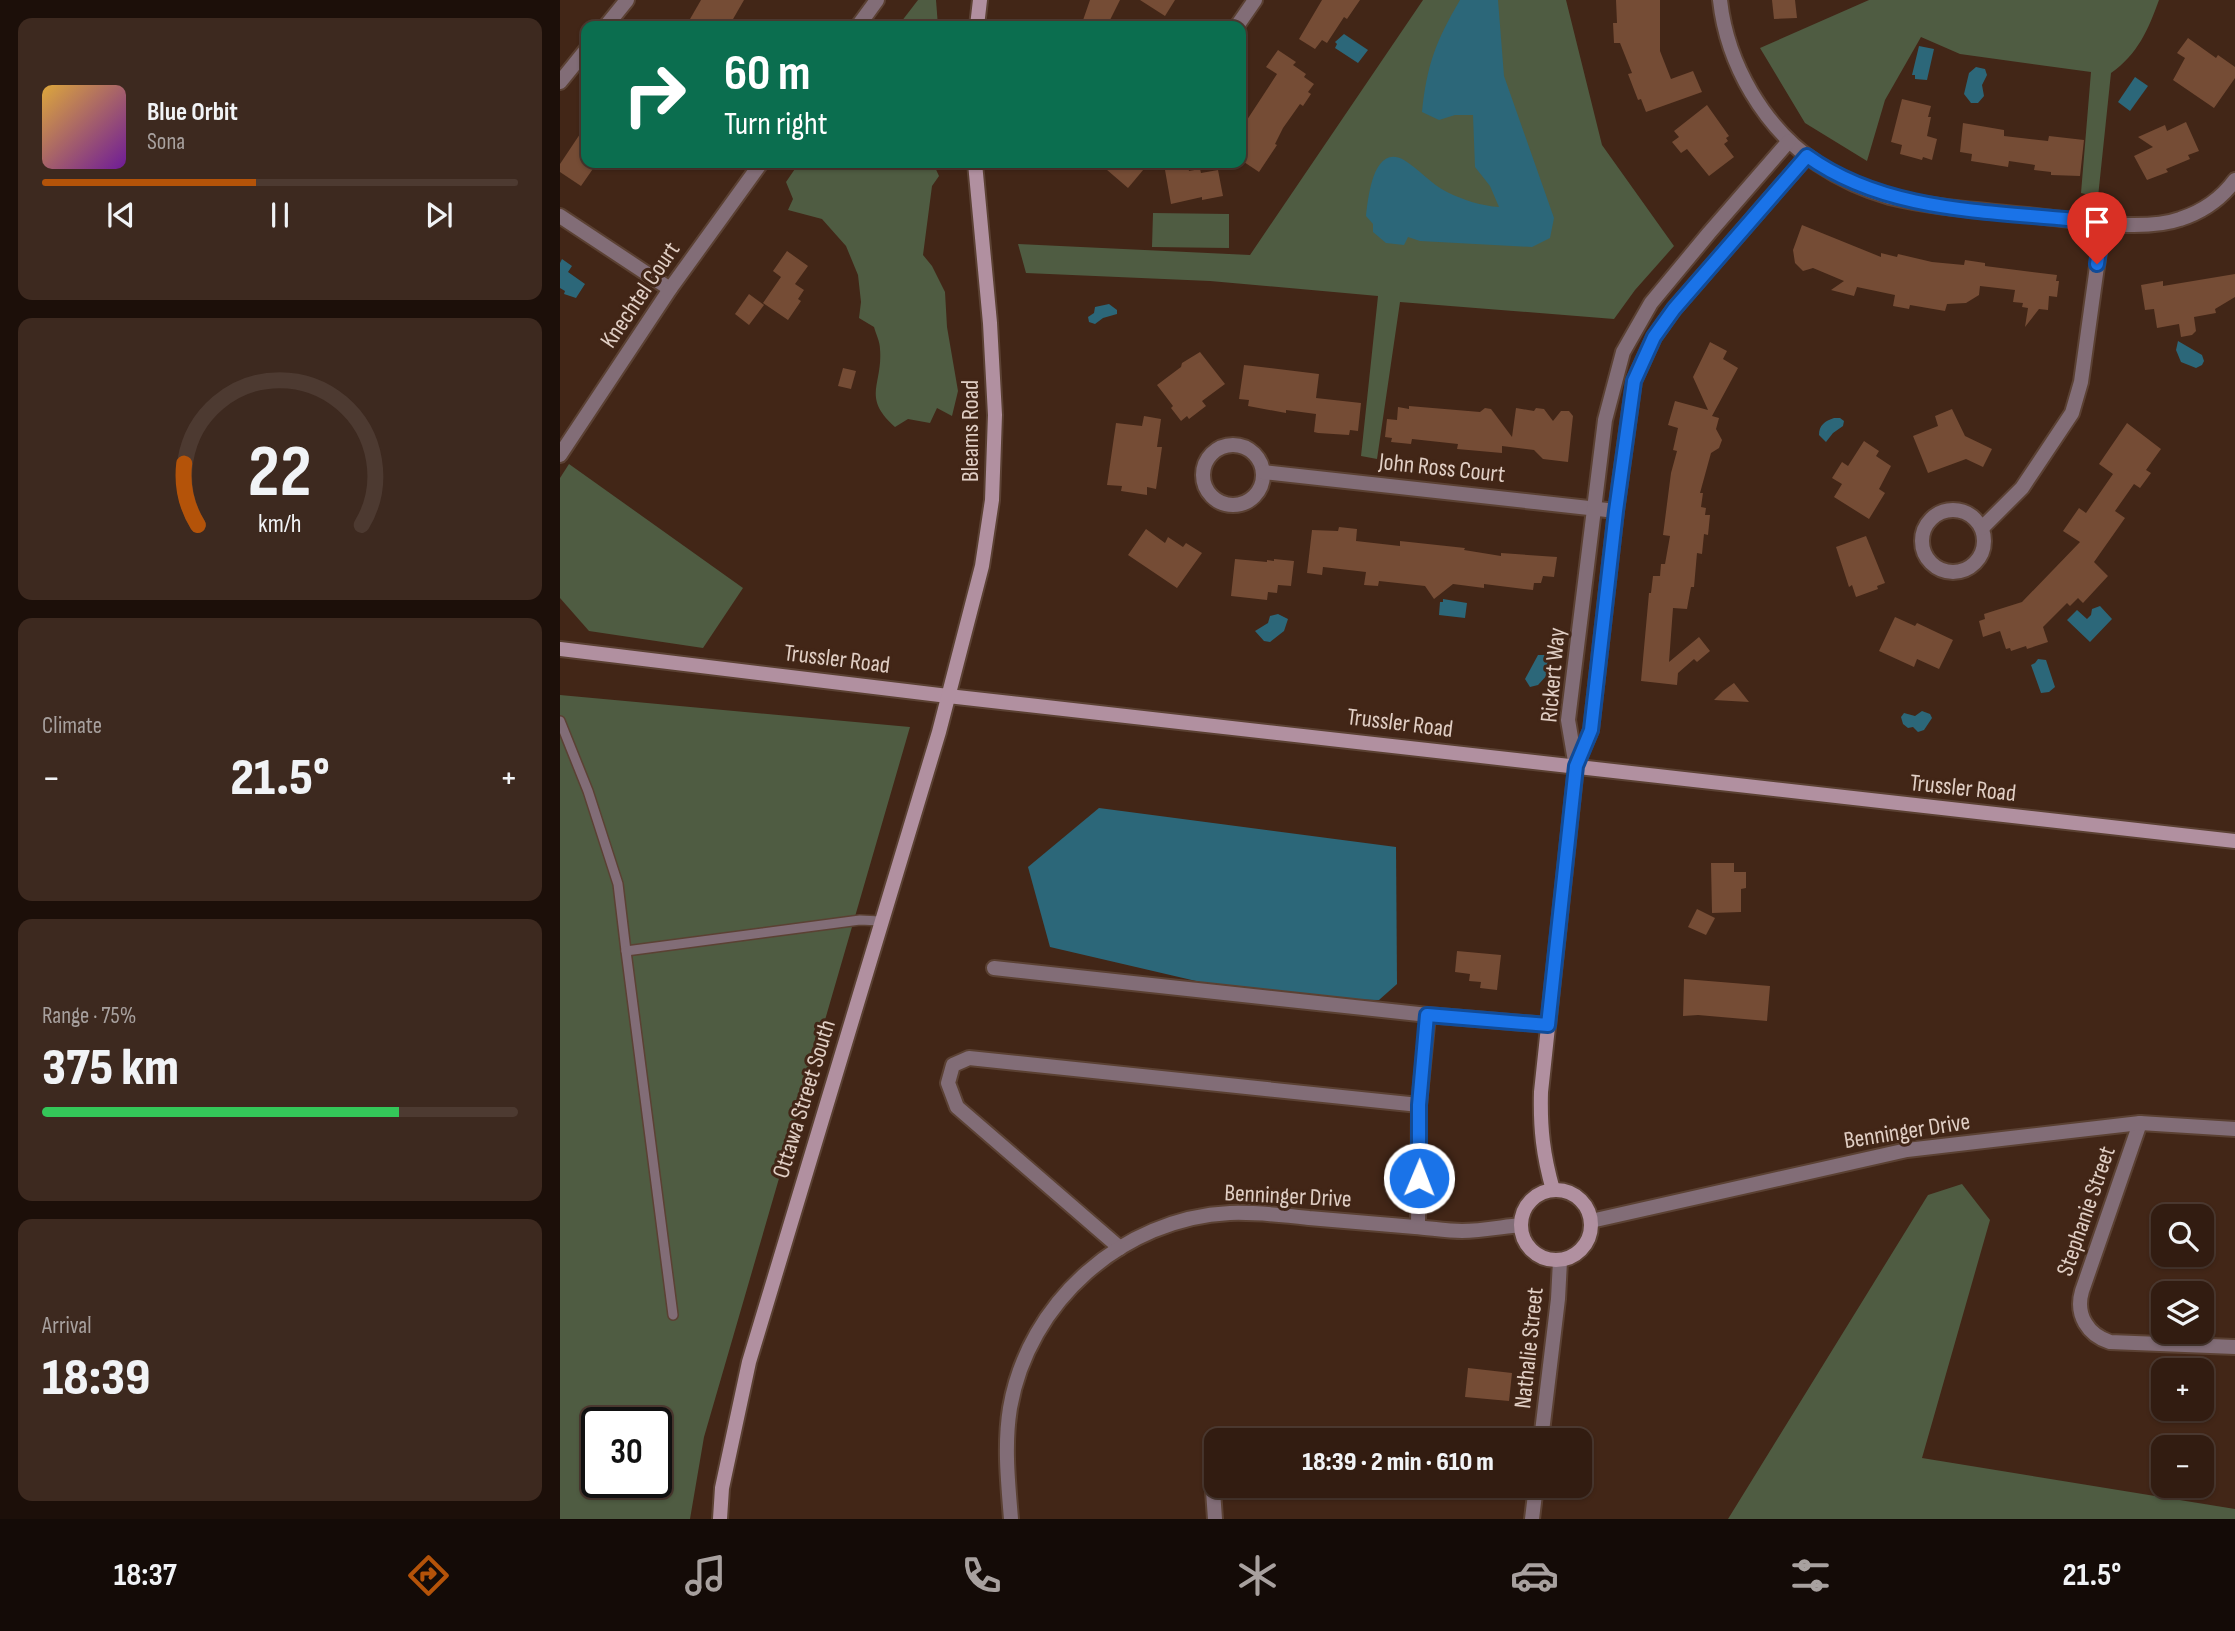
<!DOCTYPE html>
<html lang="en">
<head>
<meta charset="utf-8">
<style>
  :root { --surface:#321c11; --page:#3d291f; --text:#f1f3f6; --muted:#a8a19f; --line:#4d3a31; --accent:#b45309 }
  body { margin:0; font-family:"Sofia Sans Condensed",sans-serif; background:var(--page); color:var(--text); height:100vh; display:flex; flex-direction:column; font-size:26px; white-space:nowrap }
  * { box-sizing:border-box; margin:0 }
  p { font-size:23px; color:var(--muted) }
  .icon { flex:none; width:38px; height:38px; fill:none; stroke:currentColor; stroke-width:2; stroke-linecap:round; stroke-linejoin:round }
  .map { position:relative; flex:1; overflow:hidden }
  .sheet { display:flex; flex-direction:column; gap:18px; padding:18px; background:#1c0f09; width:560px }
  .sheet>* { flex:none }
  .top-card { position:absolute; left:21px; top:21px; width:665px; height:147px; border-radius:14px; box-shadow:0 2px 5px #0004,0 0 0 2px var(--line); background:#0b6e4f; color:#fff; overflow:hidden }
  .controls { position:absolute; left:1591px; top:1204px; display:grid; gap:14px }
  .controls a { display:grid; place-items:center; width:63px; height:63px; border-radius:14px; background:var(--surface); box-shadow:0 2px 5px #0004,0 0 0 2px var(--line); font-size:35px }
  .speed { position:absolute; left:21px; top:1407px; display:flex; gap:14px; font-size:35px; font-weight:700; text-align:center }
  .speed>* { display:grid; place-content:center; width:91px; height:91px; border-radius:50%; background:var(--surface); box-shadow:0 2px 5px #0004,0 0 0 2px var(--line); line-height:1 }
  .speed .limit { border:4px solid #111; border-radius:10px; background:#fff; color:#111 }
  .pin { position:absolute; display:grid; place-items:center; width:60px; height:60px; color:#fff; margin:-72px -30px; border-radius:50% 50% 50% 0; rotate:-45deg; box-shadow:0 0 7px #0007 }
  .pin .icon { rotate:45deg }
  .me { position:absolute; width:77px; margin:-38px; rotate:1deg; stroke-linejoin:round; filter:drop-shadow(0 0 5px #0008) }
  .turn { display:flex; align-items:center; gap:24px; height:147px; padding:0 28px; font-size:32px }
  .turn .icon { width:91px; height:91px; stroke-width:2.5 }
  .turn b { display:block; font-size:49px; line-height:60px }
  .big { font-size:52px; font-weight:800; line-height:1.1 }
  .sheet .card { flex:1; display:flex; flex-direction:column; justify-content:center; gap:10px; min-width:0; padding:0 24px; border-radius:14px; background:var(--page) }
  .sheet .dial { align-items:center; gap:0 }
  .dial svg { height:182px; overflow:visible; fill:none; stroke:var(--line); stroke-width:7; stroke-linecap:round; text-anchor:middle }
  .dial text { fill:var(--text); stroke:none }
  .song { display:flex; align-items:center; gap:21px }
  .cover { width:84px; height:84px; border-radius:10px; background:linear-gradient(135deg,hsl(40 70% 55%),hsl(280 70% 35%)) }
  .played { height:7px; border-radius:4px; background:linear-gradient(90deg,var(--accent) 45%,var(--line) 45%) }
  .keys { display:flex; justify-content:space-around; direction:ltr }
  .heat { display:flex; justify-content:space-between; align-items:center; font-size:38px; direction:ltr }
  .charge { height:10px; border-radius:5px; background:linear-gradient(90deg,#34c759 75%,var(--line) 0) }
  .trip { position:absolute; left:644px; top:1428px; width:388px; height:70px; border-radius:14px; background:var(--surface); box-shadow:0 2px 5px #0004,0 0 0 2px var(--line); font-weight:800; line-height:70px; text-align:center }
  .tab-bar { display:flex; height:112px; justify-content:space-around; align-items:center; background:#140b07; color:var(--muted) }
  .tab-bar .icon { width:49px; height:49px }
  .tab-bar .selected { color:var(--accent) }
  .tab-bar b { font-size:32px; color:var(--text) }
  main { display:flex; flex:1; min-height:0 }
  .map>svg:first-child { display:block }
  .green { fill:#4f5c42; fill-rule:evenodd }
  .water { fill:#2c6779 }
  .building { fill:#754c35 }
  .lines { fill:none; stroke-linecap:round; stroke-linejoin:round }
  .lane-casing { stroke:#5b4133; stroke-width:12 }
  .street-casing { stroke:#5b4133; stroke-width:18 }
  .secondary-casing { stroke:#5b4133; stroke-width:18 }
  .lane { stroke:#826d77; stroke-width:9 }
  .street { stroke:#826d77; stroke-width:14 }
  .secondary { stroke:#b190a0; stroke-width:14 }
  .route-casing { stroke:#114b97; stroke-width:18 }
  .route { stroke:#1a73e8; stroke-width:12 }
  .labels { text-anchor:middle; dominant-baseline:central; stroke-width:6; stroke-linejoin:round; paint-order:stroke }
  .street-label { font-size:24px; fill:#e1cfc5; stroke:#422617 }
</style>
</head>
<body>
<main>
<section class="sheet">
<div class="card">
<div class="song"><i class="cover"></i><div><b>Blue Orbit</b><p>Sona</p></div></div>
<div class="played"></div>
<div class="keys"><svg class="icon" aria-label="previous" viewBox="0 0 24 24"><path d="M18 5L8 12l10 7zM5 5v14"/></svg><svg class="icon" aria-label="pause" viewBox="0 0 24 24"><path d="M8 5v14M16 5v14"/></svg><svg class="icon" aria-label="next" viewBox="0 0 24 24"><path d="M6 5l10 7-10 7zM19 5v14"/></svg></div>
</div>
<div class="card dial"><svg viewBox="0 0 100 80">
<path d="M14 69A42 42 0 1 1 86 69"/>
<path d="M14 69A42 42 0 0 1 8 42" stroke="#b45309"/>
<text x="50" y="56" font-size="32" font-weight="700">22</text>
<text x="50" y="72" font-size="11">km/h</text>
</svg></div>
<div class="card"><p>Climate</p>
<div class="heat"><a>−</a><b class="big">21.5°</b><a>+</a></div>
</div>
<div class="card"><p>Range · 75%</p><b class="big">375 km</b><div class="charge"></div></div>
<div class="card"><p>Arrival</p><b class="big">18:39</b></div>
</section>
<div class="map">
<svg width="1675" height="1519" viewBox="0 0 1675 1519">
  <rect width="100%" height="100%" fill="#422617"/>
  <g class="green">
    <polygon points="358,0 376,0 378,26 338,26"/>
    <polygon points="863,0 1006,0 1042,145 1114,246 1075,290 1054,319 840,302 817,459 801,456 818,296 650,281 466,273 458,244 690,255"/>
    <path d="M1309,0H1599C1588,30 1578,54 1551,73L1538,197L1521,193L1531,72L1400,54L1361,37L1325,100L1307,161L1245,123L1200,48Z"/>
    <path d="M239,163H373L379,176L372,186L363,255L372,266L385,292L387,327L398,391L392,416L377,408L370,423L348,419L335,427C301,397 323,385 320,349C320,342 316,334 314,327L299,318L301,302L298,275L286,246L262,219L228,210L233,199L226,182Z"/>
    <polygon points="593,213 669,214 669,248 592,247"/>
    <polygon points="9,464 183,588 143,648 29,631 0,598 0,478"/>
    <path d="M0,695L350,727L144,1437L130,1519H0ZM37,1423H96V1482H37Z"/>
    <polygon points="1402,1184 1430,1220 1362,1458 1675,1509 1675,1519 1168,1519 1368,1195"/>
  </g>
  <g class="water">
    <path d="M900,0H938L944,76L994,218L990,238L972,247L860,241L848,237L844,245L826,243L813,232V224L806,216C808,199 813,143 844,160C859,169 871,184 887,192C903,200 922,206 939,207L930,186L915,167L913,115H895L879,120L862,112C867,64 876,41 900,0Z"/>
    <polygon points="784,34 808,50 798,63 775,48 777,44 775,42"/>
    <polygon points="1359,46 1374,49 1367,80 1355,79 1355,75 1352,75"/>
    <polygon points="1416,67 1425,69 1427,75 1422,85 1424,96 1418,103 1411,103 1404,94 1409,73"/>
    <polygon points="1575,77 1588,86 1570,111 1558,102"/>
    <polygon points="2,259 12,266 8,272 25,284 16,298 4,294 5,291 0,288 0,263"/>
    <polygon points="549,304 557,310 557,314 543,318 535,324 529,322 528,317 534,313 535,307"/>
    <polygon points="1618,341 1642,355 1644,361 1642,365 1636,368 1621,362 1616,350"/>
    <path d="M1274,418H1280L1284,421L1283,426L1273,433L1266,442L1259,435C1259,425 1265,421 1274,418Z"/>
    <polygon points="883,599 907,603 905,618 879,615 880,602 883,602"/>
    <polygon points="1540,606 1552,619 1530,642 1507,620 1517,610 1527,619 1531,615 1532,609"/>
    <polygon points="718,614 728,619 724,631 710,642 704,641 695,631 708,623 710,616"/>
    <polygon points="978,655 984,655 988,658 988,674 978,685 970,687 965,679"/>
    <polygon points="1478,659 1486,660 1495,687 1489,692 1481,693 1471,665 1475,663"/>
    <polygon points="1362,711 1370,714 1372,718 1364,730 1358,732 1353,727 1348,728 1343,724 1341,717 1344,713 1355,716"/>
    <polygon points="539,808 836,847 837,984 819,1000 709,998 490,947 468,867"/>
  </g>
  <g class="building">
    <polygon points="141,0 184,0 169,26 126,26"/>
    <polygon points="530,0 560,0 547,26 521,26"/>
    <polygon points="580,0 615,0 605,16"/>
    <polygon points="762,0 800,0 787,19 784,17 767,43 762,40 755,49 739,39"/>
    <polygon points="1056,0 1100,0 1100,51 1111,79 1133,71 1142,92 1086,112 1081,99 1078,100 1068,74 1072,73 1060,43 1054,43 1053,23 1057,23"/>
    <polygon points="1212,0 1235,0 1237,18 1214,19"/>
    <polygon points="1628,38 1656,58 1658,55 1675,67 1675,78 1654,108 1613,80 1625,58 1617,53"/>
    <polygon points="718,50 736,62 733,65 746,74 744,77 754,84 748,92 751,94 743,106 740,104 723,128 715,144 717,145 699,172 681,160 681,141 688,129 683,126 717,74 706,67"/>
    <polygon points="1342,99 1371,106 1368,117 1371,117 1367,136 1377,139 1372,160 1363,157 1362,160 1340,154 1342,145 1331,142"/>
    <polygon points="1147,105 1169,136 1166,138 1168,141 1164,144 1174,157 1149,176 1127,149 1121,153 1112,142 1119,137 1114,131"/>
    <polygon points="1626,122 1639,151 1628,155 1630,159 1606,169 1608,172 1587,180 1574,156 1593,147 1578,137 1605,125 1607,131"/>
    <polygon points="1403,123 1444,130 1444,136 1488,141 1489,136 1524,140 1520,176 1491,175 1491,172 1474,170 1475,165 1449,161 1448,167 1411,161 1412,154 1400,152"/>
    <polygon points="26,125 26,163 37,163 21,186 0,172 0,164"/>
    <polygon points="539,163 589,163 568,188"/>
    <polygon points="628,166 629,171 640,169 641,173 658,170 663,196 642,200 642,197 611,204 605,170"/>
    <polygon points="1242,225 1321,257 1321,253 1337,257 1338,254 1372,262 1404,265 1405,260 1425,263 1425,266 1497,275 1496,281 1499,281 1497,297 1489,296 1488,310 1479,309 1465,327 1468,308 1462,307 1463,303 1453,302 1455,290 1420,286 1419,295 1406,303 1387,304 1385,311 1350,305 1349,309 1333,306 1335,295 1297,287 1294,296 1271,290 1284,281 1253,268 1243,271 1235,263 1233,250"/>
    <polygon points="227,251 248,266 235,284 244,290 238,299 241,301 228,320 203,303 221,277 213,271"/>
    <polygon points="1675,274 1675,297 1655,309 1656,313 1634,317 1636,331 1632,335 1621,337 1619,324 1597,328 1594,309 1585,310 1581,285 1603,281 1603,286"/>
    <polygon points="189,294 204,305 189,325 175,314"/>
    <polygon points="1150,342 1167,351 1163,359 1178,368 1152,416 1159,418 1156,429 1162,440 1159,448 1151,453 1140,493 1143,493 1141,507 1146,508 1145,515 1150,515 1148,535 1144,534 1142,554 1137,553 1134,587 1131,587 1127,609 1113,608 1109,662 1139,637 1150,651 1137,662 1134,659 1118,673 1117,685 1081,681 1089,593 1091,593 1093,576 1100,576 1101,564 1105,564 1110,536 1103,535 1111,473 1117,451 1113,450 1118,428 1108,425 1115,401 1148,410 1133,377"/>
    <polygon points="640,352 665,384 642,401 646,406 629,419 627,416 621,421 611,408 613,406 597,385 621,367 622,363"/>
    <polygon points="684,365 759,374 756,398 801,403 798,431 790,430 789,435 758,433 754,432 756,414 726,410 726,413 688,406 689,400 679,399"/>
    <polygon points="283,368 296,371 291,389 278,386"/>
    <polygon points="849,406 920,412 925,408 931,409 952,437 956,408 974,411 976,408 984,409 993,421 1001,411 1009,411 1013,416 1008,462 983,459 974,450 942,446 942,453 897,449 898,444 852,439 851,444 831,442 832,438 825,437 827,419 837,420 838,407 849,409"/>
    <polygon points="1392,409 1405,436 1432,449 1423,467 1406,459 1368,473 1353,436 1378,426 1375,416"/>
    <polygon points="584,416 601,419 597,447 602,447 596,489 587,487 587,495 561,491 562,486 547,485 556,423 582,426"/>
    <polygon points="1567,423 1601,449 1586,470 1591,473 1580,488 1574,484 1555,511 1565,518 1534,562 1548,576 1523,603 1518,598 1510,606 1507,603 1483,627 1488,642 1467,649 1466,646 1451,651 1450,648 1446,649 1440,631 1423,637 1419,621 1425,619 1424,614 1462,602 1520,542 1503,531 1519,508 1526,513 1553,474 1539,464"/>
    <polygon points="1304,441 1319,451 1316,456 1331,466 1319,489 1325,493 1309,519 1274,497 1282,484 1272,478 1282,462 1288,466"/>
    <polygon points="779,527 797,529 796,541 840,546 840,541 905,548 904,550 941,556 941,553 997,557 994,577 983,576 981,583 974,583 973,590 924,584 924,588 893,584 874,599 865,586 819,581 818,586 804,585 806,572 763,567 762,575 747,573 752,530 778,531"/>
    <polygon points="586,529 605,543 608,537 623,547 626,543 642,553 617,588 568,555"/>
    <polygon points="1306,536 1325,583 1317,586 1318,589 1296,597 1292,585 1289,587 1276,547"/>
    <polygon points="675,559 707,562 707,560 714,561 714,559 734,561 731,586 718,585 717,593 708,592 707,600 671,596"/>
    <polygon points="1335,617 1355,626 1357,623 1393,640 1379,669 1357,659 1354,667 1319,651"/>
    <polygon points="1174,683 1189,702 1154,700 1163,691"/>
    <polygon points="1151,863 1174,863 1174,872 1186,872 1186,888 1181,889 1181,912 1152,913"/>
    <polygon points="1137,909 1155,918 1146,935 1128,927"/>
    <polygon points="897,951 941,955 937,990 920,988 921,982 909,981 910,974 895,972"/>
    <polygon points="1124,979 1210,986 1207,1021 1138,1015 1123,1016"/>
    <polygon points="908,1368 952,1373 949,1401 905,1397"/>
  </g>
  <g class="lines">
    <defs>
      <g id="lane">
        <polyline points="0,721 28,791 58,884 66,951"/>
        <polyline points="113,1315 66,951 300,920 320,921"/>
      </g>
      <g id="street">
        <path d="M1160,0C1167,64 1204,128 1258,164C1279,178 1305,190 1330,197C1374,208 1421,210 1467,215C1509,219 1581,233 1620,219C1642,212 1661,199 1675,180"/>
        <polyline points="46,26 67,0"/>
        <polyline points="298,26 317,0"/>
        <polyline points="677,26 695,0"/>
        <polyline points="0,82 26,50"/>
        <polyline points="0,216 110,289"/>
        <circle cx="673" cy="475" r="30"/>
        <polyline points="0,455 110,289 201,163"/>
        <polyline points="703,472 1056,511"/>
        <circle cx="1393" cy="541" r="31"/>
        <polyline points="1422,528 1462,488 1512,413 1521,382 1543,223"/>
        <polyline points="1016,765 1031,730 1056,511 1074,381 1094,337 1114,309 1247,156"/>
        <polyline points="1016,767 1008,720 1045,420 1063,352 1091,303 1149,233 1229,141"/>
        <polyline points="434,968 868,1015"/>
        <polyline points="859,1105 868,1015 988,1025"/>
        <path d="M1580,1123L1522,1291C1515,1315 1528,1335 1550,1342L1675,1347"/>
        <polyline points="1031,1221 1347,1150 1580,1123 1675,1129"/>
        <polyline points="560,1248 397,1107 388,1083 393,1065 409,1058 859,1105 858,1227"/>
        <polyline points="981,1440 998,1299 1000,1261"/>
        <path d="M451,1519C448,1482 444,1445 450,1408C468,1302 563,1218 670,1213C697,1212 723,1215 749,1218C785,1221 820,1224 855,1227C870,1228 887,1231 902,1231C921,1231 941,1227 960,1225"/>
        <polyline points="655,1519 652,1476 656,1462"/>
        <polyline points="972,1519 976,1486"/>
      </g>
      <g id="secondary">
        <polyline points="417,26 420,0"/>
        <polyline points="0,649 388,696 1675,841"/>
        <circle cx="996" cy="1225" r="35"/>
        <path d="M993,1190C983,1155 980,1128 981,1092L1016,767"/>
        <polyline points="160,1519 162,1488 189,1362 379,732 422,566 432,500 435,415 430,323 415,163"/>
      </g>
    </defs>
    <use href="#lane" class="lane-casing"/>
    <use href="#street" class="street-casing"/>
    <use href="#secondary" class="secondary-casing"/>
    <use href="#lane" class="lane"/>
    <use href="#street" class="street"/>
    <use href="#secondary" class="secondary"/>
  </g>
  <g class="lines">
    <defs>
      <path id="route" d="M859,1178V1105L867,1015L988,1025L1016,766L1031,730L1056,511L1074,381L1094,337L1114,309L1247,156C1332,217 1443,210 1543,223L1537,264"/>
    </defs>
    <use href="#route" class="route-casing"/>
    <use href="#route" class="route"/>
  </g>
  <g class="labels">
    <g class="street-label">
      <text transform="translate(80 295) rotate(-56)">Knechtel Court</text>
      <text transform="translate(410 431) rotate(-90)">Bleams Road</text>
      <text transform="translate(882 468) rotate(6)">John Ross Court</text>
      <text transform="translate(277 659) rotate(7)">Trussler Road</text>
      <text transform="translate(993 675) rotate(-85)">Rickert Way</text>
      <text transform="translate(840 723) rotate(7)">Trussler Road</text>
      <text transform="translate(1403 788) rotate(6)">Trussler Road</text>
      <text transform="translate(244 1099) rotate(-73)">Ottawa Street South</text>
      <text transform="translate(1347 1131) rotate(-9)">Benninger Drive</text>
      <text transform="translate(728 1196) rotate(3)">Benninger Drive</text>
      <text transform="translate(1526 1211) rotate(-71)">Stephanie Street</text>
      <text transform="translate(969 1348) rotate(-84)">Nathalie Street</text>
    </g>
  </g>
</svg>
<div class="controls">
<a><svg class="icon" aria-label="search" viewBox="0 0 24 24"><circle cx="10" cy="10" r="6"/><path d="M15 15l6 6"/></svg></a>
<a><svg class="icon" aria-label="layers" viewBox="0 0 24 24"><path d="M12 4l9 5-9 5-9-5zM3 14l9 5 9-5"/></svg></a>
<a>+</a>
<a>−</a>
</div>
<div class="speed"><div class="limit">30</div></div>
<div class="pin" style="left:1537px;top:264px;background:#d93025"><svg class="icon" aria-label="arrive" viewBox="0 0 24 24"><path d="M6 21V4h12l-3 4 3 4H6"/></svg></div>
<svg class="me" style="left:859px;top:1178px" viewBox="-20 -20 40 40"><circle r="17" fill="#1a73e8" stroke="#fff" stroke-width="3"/><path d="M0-11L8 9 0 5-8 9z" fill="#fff"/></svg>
<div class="trip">18:39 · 2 min · 610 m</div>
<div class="top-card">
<div class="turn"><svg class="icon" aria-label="right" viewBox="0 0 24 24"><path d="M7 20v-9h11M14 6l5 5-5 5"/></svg><div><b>60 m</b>Turn right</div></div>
</div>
</div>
</main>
<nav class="tab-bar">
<b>18:37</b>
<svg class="icon selected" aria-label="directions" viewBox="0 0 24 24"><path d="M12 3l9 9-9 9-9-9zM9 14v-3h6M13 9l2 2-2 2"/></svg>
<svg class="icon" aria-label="music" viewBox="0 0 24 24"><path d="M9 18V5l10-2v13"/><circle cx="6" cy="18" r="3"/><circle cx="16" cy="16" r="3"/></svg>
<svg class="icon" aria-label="phone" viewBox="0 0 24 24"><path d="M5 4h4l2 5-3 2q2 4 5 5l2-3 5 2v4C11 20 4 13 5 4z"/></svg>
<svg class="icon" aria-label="climate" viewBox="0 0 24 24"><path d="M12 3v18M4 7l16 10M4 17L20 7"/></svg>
<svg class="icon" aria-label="car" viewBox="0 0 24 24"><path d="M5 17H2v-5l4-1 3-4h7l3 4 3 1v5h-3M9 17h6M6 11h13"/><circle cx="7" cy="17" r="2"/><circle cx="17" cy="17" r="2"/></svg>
<svg class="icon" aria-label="filters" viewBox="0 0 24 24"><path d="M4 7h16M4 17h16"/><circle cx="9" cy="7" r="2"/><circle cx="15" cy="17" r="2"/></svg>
<b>21.5°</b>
</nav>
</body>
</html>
